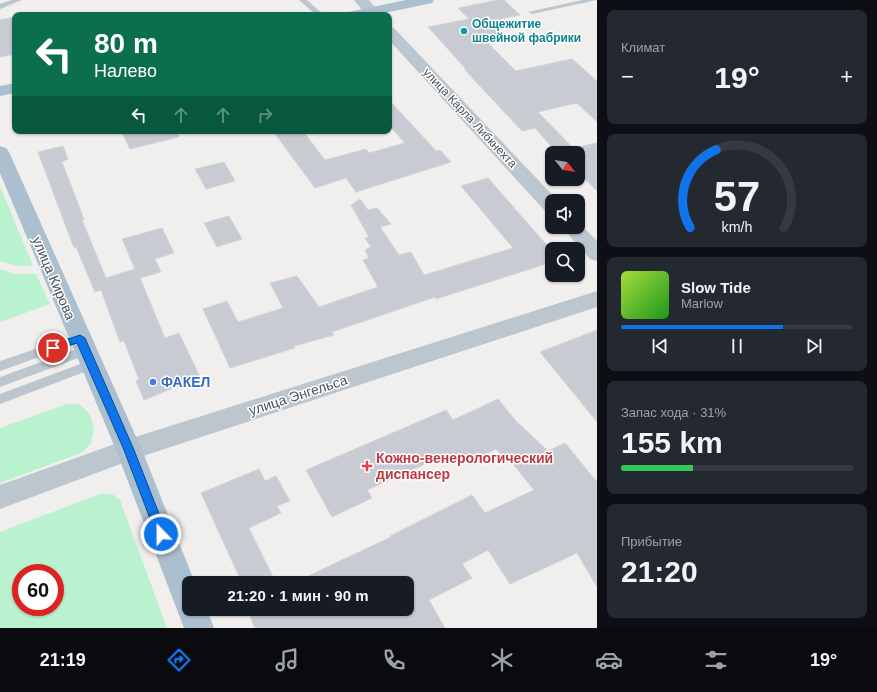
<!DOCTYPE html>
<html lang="ru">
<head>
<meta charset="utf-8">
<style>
  :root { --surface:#171b24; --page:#242831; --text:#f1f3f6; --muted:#9ea1a6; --line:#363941; --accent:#0f74ea }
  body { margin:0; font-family:Arial,sans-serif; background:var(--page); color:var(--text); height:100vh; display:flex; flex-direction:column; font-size:15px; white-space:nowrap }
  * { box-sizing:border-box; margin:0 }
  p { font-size:13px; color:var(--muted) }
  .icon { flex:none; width:22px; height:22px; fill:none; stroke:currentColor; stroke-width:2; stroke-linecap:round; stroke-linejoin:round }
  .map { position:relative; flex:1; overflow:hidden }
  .sheet { display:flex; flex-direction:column; gap:10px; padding:10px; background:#0d0f14; width:280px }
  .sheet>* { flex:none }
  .guide { position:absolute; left:12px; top:12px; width:380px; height:122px; border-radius:8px; box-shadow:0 1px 3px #0004; background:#0b6e4f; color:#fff; overflow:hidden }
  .needle { width:26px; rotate:120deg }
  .tools { position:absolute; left:545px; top:146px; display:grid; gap:8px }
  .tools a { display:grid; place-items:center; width:40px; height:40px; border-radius:8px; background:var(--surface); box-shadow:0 1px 3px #0004; font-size:20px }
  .speed { position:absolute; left:12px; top:564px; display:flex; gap:8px; font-size:20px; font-weight:700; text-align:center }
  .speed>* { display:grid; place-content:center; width:52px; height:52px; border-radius:50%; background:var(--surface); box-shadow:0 1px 3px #0004; line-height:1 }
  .speed .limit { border:6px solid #d22; background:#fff; color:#111 }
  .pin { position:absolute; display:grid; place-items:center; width:34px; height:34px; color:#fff; margin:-17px; border:2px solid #fff; border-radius:50%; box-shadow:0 1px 4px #0007 }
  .me { position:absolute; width:44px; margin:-22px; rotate:338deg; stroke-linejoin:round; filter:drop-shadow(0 0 3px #0008) }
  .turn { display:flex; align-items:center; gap:14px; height:84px; padding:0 16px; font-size:18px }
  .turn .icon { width:52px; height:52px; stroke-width:2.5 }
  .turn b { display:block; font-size:28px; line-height:34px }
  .lanes { display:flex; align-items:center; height:38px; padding:0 16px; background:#0003; justify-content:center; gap:20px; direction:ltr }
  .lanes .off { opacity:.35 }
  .big { font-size:30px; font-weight:600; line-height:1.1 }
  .sheet .widget { flex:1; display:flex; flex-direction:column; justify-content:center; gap:6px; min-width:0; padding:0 14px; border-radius:8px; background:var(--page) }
  .sheet .dial { align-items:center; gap:0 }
  .dial svg { height:104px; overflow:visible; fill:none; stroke:var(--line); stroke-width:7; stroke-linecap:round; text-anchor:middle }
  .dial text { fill:var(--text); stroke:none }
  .song { display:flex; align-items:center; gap:12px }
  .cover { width:48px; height:48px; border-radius:6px; background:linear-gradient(135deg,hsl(80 70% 55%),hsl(120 70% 35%)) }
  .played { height:4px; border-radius:2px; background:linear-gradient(90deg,var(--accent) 70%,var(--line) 70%) }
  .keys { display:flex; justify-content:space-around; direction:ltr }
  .heat { display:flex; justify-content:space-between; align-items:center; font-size:22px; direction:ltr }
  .charge { height:6px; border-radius:3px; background:linear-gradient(90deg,#34c759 31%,var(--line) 0) }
  .trip { position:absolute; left:182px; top:576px; width:232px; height:40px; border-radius:8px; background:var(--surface); box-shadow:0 1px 3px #0004; font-weight:600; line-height:40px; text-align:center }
  .dock { display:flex; height:64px; justify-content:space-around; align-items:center; background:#090b0e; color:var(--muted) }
  .dock .icon { width:28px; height:28px }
  .dock .active { color:var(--accent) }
  .dock b { font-size:18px; color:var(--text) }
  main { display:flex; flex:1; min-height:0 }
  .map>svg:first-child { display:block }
  .green { fill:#baf1ce; fill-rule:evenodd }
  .building { fill:#c8cbd1; stroke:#d2d4da }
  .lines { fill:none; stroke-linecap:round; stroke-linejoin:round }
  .service { fill:#bbc6ce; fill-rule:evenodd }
  .minor { fill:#bbc6ce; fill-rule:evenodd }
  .tertiary { fill:#bbc6ce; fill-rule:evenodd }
  .primary { fill:#acbfcf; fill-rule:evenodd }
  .route { fill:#0f74ea; stroke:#0a4b98 }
  .culture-dot { fill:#0f9aa8; stroke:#fff; stroke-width:1.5 }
  .shop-dot { fill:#3f7fe0; stroke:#fff; stroke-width:1.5 }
  .health-dot { fill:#e0444e; stroke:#fff; stroke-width:1.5 }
  .labels { text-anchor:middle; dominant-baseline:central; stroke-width:3; stroke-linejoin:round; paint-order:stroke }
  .far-culture-label { font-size:12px; font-weight:bold; fill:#0d838f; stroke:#fff; text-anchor:start }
  .far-street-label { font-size:12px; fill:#45525d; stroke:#fff }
  .street-label { font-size:14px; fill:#45525d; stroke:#fff }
  .shop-label { font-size:14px; font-weight:bold; fill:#366cbe; stroke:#fff; text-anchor:start }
  .health-label { font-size:14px; font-weight:bold; fill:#be3a42; stroke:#fff; text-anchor:start }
</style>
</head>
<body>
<main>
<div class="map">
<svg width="597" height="628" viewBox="0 0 597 628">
  <rect width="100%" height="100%" fill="#f1eeee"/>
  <g class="green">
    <polygon points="0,186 33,266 18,266 0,261"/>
    <polygon points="0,269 14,274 36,274 50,304 0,322"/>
    <polygon points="67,404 78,404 85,409 90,415 94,428 91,444 81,453 0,483 0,428"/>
    <path d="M100,494H112L120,500L167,628H0V532ZM21,573H55V607H21Z"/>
  </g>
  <g class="building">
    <polygon points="498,0 504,0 520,15 487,22 500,35 483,38 516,71 572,59 597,81 597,122 577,103 538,112 578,153 578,147 597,143 597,191 578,172 578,153 557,153 535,128 522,131 464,69 466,69 428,27 469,19 458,8"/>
    <polygon points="15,17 15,54 0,57 0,20"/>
    <polygon points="389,100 436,151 440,150 451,162 356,192 346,178 315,188 273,131 303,131 325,160 366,149 369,153 405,143 389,125"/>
    <polygon points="121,131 178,131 179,137 130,149"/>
    <polygon points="63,146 68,159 62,162 84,219 82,220 106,278 135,269 122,239 162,228 174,253 155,259 161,272 140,278 165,338 179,333 200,377 144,400 136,381 139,379 124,341 120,342 101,290 95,292 76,247 74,248 38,152"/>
    <polygon points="224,162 235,181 206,189 195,169"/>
    <polygon points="488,178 552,251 552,262 436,299 435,297 332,332 334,335 294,346 295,348 230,368 203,309 227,301 238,322 283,308 270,283 297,276 319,307 378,287 363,260 369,258 365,250 371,247 365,238 369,237 351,205 360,199 368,210 377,208 391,224 380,227 399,255 411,252 424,275 513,248 461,186"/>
    <polygon points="229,216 242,239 217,247 204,223"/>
    <polygon points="597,330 597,422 540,352"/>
    <polygon points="498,399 515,420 548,451 565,443 597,482 597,587 577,553 510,584 488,550 462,564 472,578 429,600 445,628 255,628 247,609 407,609 407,583 293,583 391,537 390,536 472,495 485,513 534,490 510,460 507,461 496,449 474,460 469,454 450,463 445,455 367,490 372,498 332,517 306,470 446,410 453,420"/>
    <polygon points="259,469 265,481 276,476 290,501 277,506 281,513 249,528 276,583 242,583 201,493"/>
  </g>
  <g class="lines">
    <g class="service">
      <polygon points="12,0 22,0 0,9 0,4"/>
      <polygon points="299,0 307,0 324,15 316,15"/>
      <polygon points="582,0 597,0 532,14 528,12"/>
      <polygon points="80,334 84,335 86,338 84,341 0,371 0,361"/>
      <polygon points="85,346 89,348 91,351 89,354 0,387 0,377"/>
      <polygon points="91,360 95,362 97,365 95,368 0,404 0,394"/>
    </g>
    <g class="minor">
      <polygon points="354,0 369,0 381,15 366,15"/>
      <polygon points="389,26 394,28 558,201 552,201 552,212 545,211 389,40"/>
      <polygon points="578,222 597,241 597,261 590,259 562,227 578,227"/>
    </g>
    <polygon class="tertiary" points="597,291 597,307 131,460 0,509 0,485 129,439"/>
    <g class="primary">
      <polygon points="406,0 434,0 432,3 375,15 346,15 348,12"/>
      <polygon points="15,83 15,93 0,96 0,86"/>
      <polygon points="0,146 6,148 9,152 142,450 195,583 189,583 189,609 207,609 214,628 184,628 116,450 0,173"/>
    </g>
  </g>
  <polygon class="route" points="80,335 85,338 134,450 167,534 165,537 161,539 157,537 124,450 77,343 53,351 48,348 50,345"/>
  <circle class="culture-dot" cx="464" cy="31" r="4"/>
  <circle class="shop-dot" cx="153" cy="382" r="4"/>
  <path class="health-dot" d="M365 460h4v4h4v4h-4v4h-4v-4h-4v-4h4z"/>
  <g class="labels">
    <g class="far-culture-label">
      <text x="472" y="24">Общежитие<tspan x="472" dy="14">швейной фабрики</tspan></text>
    </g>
    <g class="far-street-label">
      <text transform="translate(470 118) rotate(47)">улица Карла Либкнехта</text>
    </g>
    <g class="street-label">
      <text transform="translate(54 278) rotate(67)">улица Кирова</text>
      <text transform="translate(298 395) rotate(-18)">улица Энгельса</text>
    </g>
    <g class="shop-label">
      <text x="161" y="382">ФАКЕЛ</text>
    </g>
    <g class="health-label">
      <text x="376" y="458">Кожно-венерологический<tspan x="376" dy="16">диспансер</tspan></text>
    </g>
  </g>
</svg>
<div class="tools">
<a><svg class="needle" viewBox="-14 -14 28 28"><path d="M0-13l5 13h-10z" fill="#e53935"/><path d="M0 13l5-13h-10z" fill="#9ea1a6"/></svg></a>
<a><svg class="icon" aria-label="sound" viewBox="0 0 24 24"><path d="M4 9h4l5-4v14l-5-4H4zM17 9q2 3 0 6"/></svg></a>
<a><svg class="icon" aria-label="search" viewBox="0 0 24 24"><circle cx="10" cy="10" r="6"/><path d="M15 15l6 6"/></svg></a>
</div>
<div class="speed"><div class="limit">60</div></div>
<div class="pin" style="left:53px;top:348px;background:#d93025"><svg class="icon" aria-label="arrive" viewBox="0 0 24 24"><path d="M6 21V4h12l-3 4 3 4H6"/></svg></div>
<svg class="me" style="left:161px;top:534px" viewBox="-20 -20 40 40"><circle r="17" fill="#0f74ea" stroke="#fff" stroke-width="3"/><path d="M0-11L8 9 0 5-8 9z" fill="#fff"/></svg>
<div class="trip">21:20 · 1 мин · 90 m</div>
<div class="guide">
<div class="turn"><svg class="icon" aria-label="left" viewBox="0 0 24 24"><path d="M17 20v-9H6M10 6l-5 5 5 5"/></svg><div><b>80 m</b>Налево</div></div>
<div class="lanes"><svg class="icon" aria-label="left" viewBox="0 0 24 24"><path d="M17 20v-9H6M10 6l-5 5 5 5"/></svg><svg class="icon off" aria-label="ahead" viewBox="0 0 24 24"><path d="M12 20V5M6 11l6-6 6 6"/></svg><svg class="icon off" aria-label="ahead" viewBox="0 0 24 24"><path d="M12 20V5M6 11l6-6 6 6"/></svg><svg class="icon off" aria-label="right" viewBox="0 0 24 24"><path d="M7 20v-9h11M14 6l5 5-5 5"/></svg></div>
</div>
</div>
<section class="sheet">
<div class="widget"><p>Климат</p>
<div class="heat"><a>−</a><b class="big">19°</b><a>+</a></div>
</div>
<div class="widget dial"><svg viewBox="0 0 100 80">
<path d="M14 69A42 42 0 1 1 86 69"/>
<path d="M14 69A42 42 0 0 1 34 9" stroke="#0f74ea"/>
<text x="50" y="56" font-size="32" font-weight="700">57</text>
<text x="50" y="72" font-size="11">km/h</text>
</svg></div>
<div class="widget">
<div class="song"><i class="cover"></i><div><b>Slow Tide</b><p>Marlow</p></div></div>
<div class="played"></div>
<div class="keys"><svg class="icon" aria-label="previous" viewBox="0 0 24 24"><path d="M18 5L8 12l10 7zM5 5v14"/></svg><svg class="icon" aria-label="pause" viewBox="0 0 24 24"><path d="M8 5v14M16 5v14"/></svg><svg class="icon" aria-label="next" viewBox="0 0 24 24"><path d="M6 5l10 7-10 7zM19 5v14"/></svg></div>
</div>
<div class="widget"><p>Запас хода · 31%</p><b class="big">155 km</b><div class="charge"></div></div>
<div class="widget"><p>Прибытие</p><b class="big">21:20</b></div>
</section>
</main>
<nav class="dock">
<b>21:19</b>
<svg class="icon active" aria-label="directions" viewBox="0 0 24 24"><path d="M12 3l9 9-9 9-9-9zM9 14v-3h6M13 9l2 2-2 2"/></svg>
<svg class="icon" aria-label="music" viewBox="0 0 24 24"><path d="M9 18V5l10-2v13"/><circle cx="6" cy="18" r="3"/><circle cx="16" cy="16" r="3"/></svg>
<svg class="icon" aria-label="phone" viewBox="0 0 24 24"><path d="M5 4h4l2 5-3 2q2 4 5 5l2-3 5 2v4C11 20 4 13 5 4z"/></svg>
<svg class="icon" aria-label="climate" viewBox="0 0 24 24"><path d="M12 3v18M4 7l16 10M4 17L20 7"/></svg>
<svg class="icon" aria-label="car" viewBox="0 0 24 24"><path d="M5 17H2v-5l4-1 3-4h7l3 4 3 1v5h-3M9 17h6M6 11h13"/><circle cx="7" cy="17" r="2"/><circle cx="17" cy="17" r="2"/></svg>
<svg class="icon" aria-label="filters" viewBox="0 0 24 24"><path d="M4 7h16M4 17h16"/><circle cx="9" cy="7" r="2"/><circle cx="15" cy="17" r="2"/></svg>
<b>19°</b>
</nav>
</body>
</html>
